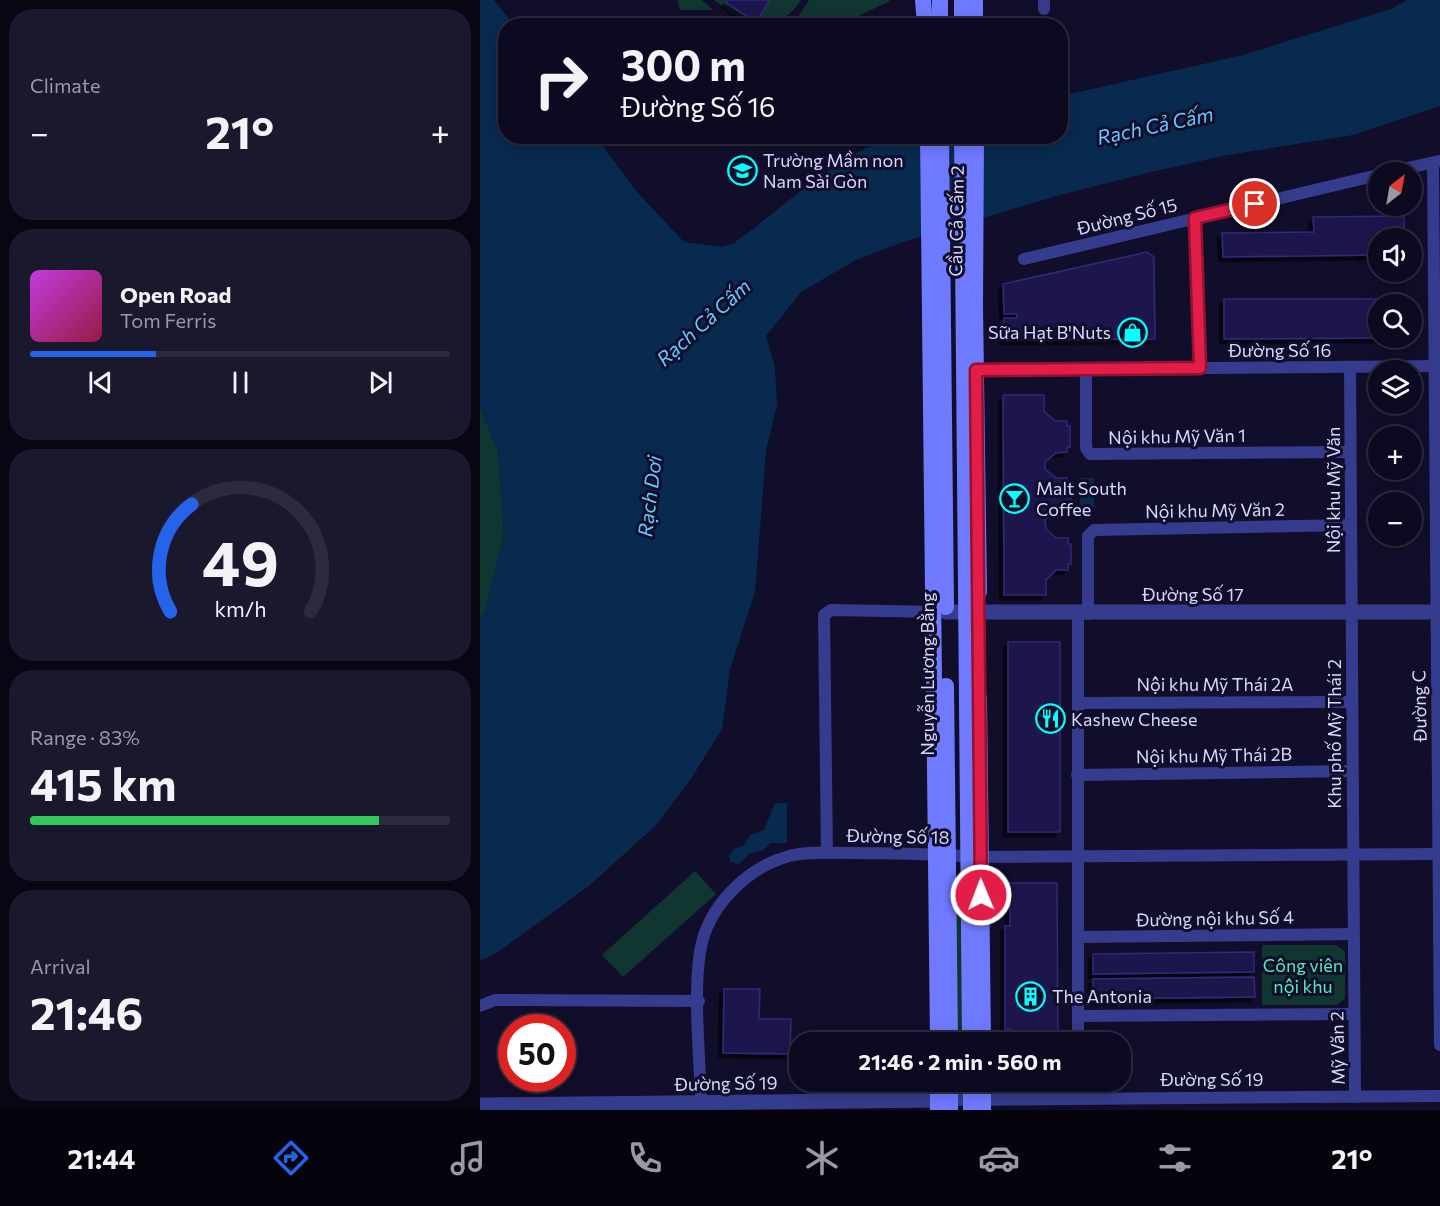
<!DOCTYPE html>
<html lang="en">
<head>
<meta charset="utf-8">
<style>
  :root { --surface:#0c0a20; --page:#1a182d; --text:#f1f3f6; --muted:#9a9aa5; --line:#2c2b3e; --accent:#2563eb }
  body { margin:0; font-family:Commissioner,sans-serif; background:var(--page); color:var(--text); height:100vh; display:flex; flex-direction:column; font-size:22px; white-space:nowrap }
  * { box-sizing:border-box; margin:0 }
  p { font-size:20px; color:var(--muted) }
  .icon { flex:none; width:33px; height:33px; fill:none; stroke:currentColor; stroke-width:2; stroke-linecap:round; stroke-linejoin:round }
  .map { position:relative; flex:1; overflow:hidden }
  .panel { display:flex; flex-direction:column; gap:9px; padding:9px; background:#070612; width:480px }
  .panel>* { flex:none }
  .top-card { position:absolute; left:18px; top:18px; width:570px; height:126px; border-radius:24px; box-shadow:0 3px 15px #0003,0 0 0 2px var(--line); background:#0c0a20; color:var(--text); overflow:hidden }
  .needle { width:39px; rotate:31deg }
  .buttons { position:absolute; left:888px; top:162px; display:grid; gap:12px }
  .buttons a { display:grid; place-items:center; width:54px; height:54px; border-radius:50%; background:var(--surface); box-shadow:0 3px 15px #0003,0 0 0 2px var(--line); font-size:30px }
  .speed { position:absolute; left:18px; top:1014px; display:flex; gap:12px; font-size:30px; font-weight:700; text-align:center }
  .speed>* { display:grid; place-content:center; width:78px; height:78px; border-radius:50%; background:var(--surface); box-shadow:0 3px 15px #0003,0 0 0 2px var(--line); line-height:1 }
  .speed .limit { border:9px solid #d22; background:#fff; color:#111 }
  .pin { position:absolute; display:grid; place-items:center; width:51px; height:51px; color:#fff; margin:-26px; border:3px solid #fff; border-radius:50%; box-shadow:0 2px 6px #0007 }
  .me { position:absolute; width:66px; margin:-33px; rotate:359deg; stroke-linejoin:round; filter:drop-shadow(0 0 4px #0008) }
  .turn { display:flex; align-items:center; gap:21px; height:126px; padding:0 24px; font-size:27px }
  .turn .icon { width:78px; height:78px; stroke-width:2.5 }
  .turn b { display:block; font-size:42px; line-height:51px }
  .big { font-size:45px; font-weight:700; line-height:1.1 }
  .panel .widget { flex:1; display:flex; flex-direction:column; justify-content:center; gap:9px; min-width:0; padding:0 21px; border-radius:24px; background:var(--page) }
  .panel .dial { align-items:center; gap:0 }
  .dial svg { height:156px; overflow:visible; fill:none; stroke:var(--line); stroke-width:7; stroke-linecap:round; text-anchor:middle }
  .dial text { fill:var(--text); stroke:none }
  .song { display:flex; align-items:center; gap:18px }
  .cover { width:72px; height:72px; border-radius:9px; background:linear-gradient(135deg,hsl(290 70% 55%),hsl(340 70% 35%)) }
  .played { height:6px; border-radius:3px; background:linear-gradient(90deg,var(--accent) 30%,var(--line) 30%) }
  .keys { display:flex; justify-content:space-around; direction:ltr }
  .heat { display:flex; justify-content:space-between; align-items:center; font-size:33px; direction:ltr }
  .charge { height:9px; border-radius:4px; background:linear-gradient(90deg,#34c759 83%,var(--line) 0) }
  .trip { position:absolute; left:309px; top:1032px; width:342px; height:60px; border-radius:24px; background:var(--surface); box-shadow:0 3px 15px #0003,0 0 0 2px var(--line); font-weight:700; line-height:60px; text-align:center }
  .dock { display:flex; height:96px; justify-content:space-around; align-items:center; background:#05040d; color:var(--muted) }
  .dock .icon { width:42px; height:42px }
  .dock .on { color:var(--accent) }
  .dock b { font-size:27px; color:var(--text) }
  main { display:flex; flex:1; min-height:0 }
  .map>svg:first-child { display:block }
  .green { fill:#113530 }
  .water { fill:#082a4f }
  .building { fill:#1e194d; stroke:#30297a; stroke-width:1.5; filter:url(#shadow) }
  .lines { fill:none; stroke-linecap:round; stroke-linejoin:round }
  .minor { stroke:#363c8d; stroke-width:12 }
  .tertiary { stroke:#363c8d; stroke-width:15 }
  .secondary { stroke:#6f7aff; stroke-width:16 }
  .route-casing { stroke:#92132f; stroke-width:15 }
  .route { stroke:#e11d48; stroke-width:10 }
  .labels { text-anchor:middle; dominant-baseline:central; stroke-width:6; stroke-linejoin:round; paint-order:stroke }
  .poi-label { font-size:18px; fill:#d8d8ff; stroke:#100e2a; text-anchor:start }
  .street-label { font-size:18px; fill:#d8d8ff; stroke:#100e2a }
  .park-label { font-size:18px; fill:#59e9b6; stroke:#100e2a }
  .water-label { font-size:20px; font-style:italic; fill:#66c8ff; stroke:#100e2a }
</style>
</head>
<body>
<main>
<section class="panel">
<div class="widget"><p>Climate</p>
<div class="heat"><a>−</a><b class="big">21°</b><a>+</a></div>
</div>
<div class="widget">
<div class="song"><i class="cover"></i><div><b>Open Road</b><p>Tom Ferris</p></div></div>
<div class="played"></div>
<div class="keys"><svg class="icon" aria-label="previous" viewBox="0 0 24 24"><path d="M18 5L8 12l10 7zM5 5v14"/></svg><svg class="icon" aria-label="pause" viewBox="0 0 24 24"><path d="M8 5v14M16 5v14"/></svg><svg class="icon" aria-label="next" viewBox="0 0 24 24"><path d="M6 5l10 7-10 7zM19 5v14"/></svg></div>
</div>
<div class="widget dial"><svg viewBox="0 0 100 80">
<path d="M14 69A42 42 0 1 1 86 69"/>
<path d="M14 69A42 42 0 0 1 25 14" stroke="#2563eb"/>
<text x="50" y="56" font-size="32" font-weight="700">49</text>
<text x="50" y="72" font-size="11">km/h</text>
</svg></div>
<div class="widget"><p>Range · 83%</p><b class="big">415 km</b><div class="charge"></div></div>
<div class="widget"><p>Arrival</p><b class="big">21:46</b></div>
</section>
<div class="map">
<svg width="960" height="1110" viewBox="0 0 960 1110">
  <defs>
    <filter id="shadow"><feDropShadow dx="-4.5" dy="4.5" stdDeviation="0" flood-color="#0009"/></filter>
  </defs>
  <rect width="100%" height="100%" fill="#100e2a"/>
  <g class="green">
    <polygon points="197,0 222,0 233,10 200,10"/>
    <path d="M234,0H248L246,3L276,22L287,0H321C312,15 293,30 274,25C261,22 245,7 234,0Z"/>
    <polygon points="329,0 409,0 410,1 359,25 304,25 316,20"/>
    <polygon points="0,407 18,451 24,534 5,611 0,618"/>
    <polygon points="215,871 236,894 143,977 122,955"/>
    <polygon points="480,876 481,877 484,1042 476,1042 476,877"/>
    <polygon points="782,945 856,945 865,951 865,998 857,1005 782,1005"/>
  </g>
  <g class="water">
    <path d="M0,0H14L34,25L26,26V136L116,137L156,191L204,242L242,247L254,243C309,204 350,158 417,136H580L581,96L763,55L911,9L927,0H960V106L873,135L748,155L671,172L580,195L429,240L376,260L321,292L286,336L295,367L297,405L286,451L275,592L250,669L242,729L209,782L175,826L109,886L15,954L0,961V618L5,611L24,534L18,451L0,407Z"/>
    <rect x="600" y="478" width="14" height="29"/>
    <polygon points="295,803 307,803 307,843 290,843 284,850 269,854 259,864 251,862 249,857 254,849 263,846 270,835 284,830"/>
  </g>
  <g class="building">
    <polygon points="248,0 287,0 289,1 276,22 246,3"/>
    <rect x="189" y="19" width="45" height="7"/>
    <rect x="194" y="21" width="17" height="5"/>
    <polygon points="211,21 227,22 227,26 211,26"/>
    <polygon points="924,216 924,238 898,238 898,255 743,257 742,233 834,232 833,217"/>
    <polygon points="667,252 674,257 675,339 524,340 524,318 537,318 537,314 524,314 523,284"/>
    <polygon points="744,299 924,299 924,304 898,304 898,338 925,338 744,339"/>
    <polygon points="523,395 564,395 564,411 575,421 587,421 587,426 590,426 590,447 587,447 587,452 576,453 565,462 565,469 576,478 587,478 588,483 591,483 591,504 588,504 588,510 576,509 565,520 566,529 576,538 588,538 588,544 591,544 591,564 588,564 588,570 576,570 566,580 566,595 524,595"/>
    <rect x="528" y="642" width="52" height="190"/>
    <polygon points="530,883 577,883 578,1042 530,1042 530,1029 525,1029 525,926 530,926"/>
    <polygon points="774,952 774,972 613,974 613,954"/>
    <polygon points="774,977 775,997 614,999 613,979"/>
    <polygon points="244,989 280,989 279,1019 311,1019 310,1054 243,1053"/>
  </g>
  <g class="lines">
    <g class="minor">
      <polyline points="564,0 564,9"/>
      <polyline points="953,163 960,1045"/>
      <polyline points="910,172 959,161"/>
      <polyline points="715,218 720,368"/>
      <polyline points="544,259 898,175"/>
      <polyline points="870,367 875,1097"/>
      <polyline points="606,369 606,448 610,454 870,452"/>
      <polyline points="487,370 960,366"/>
      <polyline points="598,614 598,1042"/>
      <polyline points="608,614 608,536 614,530 871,525"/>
      <polyline points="598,703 872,702"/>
      <polyline points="597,775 872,771"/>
      <polyline points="347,853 344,615 351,610 460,612"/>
      <polyline points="598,937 873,934"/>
      <polyline points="0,1006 15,1000 219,1001"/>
      <polyline points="598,1016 874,1014"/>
      <polyline points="598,1082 598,1099"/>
      <polyline points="463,1100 960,1096"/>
      <path d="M221,1103C220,1055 213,998 220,952C227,907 266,868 309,856C328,851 349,853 368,853C413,853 456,854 501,857L959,854"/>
    </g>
    <g class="tertiary">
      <polyline points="466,612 960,612"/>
      <polyline points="0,1105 458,1100"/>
    </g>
    <g class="secondary">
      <polyline points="443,0 445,26"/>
      <polyline points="482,0 482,26"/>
      <polyline points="495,0 495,26"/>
      <polyline points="460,26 460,0"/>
      <polyline points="448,136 458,1042"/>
      <polyline points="461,136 466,607"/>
      <polyline points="482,136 490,1042"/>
      <polyline points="496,136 495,306 499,592"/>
      <polyline points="466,686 470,1042"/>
      <polyline points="499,698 503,1042"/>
      <polyline points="458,1082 458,1110"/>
      <polyline points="470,1082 470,1110"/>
      <polyline points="491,1082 491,1110"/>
      <polyline points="503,1082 503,1110"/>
    </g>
  </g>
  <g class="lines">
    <defs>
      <polyline id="route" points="501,895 496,370 720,368 715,218 775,204"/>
    </defs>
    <use href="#route" class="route-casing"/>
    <use href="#route" class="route"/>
  </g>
  <defs>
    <symbol id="school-ring" viewBox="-11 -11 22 22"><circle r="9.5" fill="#100e2a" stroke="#04fffd" stroke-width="1.5"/><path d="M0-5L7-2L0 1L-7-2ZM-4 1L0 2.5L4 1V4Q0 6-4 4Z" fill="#04fffd"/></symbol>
    <symbol id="shop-ring" viewBox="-11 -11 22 22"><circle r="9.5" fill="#100e2a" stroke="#04fffd" stroke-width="1.5"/><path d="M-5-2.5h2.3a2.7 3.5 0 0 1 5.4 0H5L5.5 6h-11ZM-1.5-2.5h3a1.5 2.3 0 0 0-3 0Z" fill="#04fffd"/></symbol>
    <symbol id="bar-ring" viewBox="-11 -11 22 22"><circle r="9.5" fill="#100e2a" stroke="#04fffd" stroke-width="1.5"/><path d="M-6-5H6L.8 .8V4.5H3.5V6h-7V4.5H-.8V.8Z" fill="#04fffd"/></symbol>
    <symbol id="restaurant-ring" viewBox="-11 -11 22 22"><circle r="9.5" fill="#100e2a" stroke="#04fffd" stroke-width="1.5"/><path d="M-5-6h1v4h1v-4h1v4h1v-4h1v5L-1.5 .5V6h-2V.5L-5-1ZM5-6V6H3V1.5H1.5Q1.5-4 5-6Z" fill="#04fffd"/></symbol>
    <symbol id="building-ring" viewBox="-11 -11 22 22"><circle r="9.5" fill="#100e2a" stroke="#04fffd" stroke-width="1.5"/><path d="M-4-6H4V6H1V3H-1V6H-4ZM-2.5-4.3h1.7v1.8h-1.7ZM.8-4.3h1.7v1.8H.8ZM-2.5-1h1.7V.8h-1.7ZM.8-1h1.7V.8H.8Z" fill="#04fffd"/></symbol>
  </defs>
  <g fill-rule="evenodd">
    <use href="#school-ring" x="246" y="154" width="33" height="33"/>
    <use href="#shop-ring" x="636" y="316" width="33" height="33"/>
    <use href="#bar-ring" x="518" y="482" width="33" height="33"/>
    <use href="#restaurant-ring" x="554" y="702" width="33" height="33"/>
    <use href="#building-ring" x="534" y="980" width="33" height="33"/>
  </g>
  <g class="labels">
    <g class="poi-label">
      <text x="283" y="160">Trường Mầm non<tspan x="283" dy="21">Nam Sài Gòn</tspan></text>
      <text x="631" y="332" text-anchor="end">Sữa Hạt B'Nuts</text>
      <text x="556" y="488">Malt South<tspan x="556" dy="21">Coffee</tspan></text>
      <text x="591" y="719">Kashew Cheese</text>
      <text x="572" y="996">The Antonia</text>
    </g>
    <g class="street-label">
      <text transform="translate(647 216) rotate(-14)">Đường Số 15</text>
      <text transform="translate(476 221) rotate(-89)">Cầu Cả Cấm 2</text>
      <text x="800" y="350">Đường Số 16</text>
      <text transform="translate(697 436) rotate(-1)">Nội khu Mỹ Văn 1</text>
      <text transform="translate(853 490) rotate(-90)">Nội khu Mỹ Văn</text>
      <text transform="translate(735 510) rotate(-1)">Nội khu Mỹ Văn 2</text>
      <text x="713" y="594">Đường Số 17</text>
      <text transform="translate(447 674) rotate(-90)">Nguyễn Lương Bằng</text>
      <text x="735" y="684">Nội khu Mỹ Thái 2A</text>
      <text transform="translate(939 706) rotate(-91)">Đường C</text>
      <text transform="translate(854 734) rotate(-90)">Khu phố Mỹ Thái 2</text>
      <text transform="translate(734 755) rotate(-1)">Nội khu Mỹ Thái 2B</text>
      <text transform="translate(418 836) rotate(1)">Đường Số 18</text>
      <text transform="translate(735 918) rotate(-1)">Đường nội khu Số 4</text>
      <text transform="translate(857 1048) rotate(-91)">Mỹ Văn 2</text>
      <text x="732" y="1079">Đường Số 19</text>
      <text transform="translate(246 1083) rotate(-1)">Đường Số 19</text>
    </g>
    <g class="park-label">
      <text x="823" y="965">Công viên<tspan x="823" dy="21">nội khu</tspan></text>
    </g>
    <g class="water-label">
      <text transform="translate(675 125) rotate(-12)">Rạch Cả Cấm</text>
      <text transform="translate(223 322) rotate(-42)">Rạch Cả Cấm</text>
      <text transform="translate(169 496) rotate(-83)">Rạch Dơi</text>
    </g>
  </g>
</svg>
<div class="buttons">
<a><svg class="needle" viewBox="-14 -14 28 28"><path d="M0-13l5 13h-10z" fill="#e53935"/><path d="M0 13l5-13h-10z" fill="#9a9aa5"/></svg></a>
<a><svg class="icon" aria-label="sound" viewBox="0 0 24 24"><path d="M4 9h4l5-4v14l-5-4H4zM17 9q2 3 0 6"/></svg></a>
<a><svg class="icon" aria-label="search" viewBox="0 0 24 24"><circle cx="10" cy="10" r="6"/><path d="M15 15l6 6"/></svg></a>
<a><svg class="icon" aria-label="layers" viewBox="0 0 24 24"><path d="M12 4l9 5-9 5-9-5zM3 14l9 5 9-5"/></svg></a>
<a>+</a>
<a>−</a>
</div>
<div class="speed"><div class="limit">50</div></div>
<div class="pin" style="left:775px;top:204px;background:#d93025"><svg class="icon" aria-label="arrive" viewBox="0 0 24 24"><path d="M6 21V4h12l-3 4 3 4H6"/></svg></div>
<svg class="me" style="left:501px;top:895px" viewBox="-20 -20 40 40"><circle r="17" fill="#e11d48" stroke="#fff" stroke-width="3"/><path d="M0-11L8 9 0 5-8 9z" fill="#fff"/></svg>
<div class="trip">21:46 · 2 min · 560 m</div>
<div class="top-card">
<div class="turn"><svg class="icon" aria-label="right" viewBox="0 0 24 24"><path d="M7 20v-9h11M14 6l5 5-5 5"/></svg><div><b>300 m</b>Đường Số 16</div></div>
</div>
</div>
</main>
<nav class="dock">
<b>21:44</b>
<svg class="icon on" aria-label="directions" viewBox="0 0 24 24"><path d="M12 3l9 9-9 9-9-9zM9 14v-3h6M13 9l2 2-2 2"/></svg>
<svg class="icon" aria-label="music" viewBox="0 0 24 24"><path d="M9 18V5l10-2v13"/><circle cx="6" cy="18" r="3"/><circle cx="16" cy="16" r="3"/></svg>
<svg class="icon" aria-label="phone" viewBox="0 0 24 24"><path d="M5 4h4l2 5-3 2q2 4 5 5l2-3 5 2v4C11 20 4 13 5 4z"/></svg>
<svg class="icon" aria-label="climate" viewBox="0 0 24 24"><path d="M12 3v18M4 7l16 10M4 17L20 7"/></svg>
<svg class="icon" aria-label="car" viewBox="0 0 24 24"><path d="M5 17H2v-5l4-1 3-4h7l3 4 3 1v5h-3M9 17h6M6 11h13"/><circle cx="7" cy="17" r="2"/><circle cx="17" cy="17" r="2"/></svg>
<svg class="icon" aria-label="filters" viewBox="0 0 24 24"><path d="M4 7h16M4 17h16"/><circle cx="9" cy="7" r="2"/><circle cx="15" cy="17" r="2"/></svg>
<b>21°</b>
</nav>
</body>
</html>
